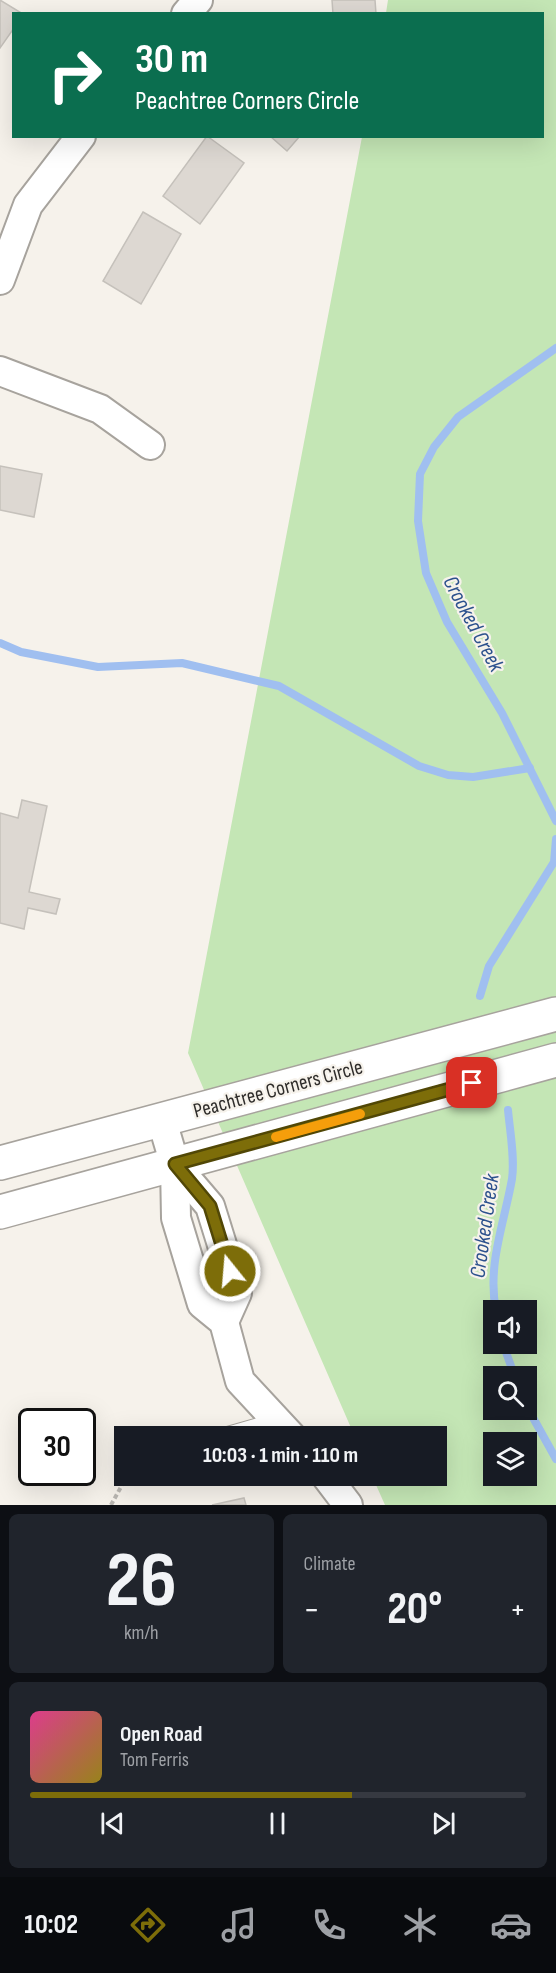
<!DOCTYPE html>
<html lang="en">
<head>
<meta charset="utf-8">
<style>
  :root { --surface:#171b24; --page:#20242c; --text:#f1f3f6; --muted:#9ea1a6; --line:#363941; --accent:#7d6d09 }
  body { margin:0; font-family:"Sofia Sans Condensed",sans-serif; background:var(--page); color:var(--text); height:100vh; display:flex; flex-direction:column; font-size:22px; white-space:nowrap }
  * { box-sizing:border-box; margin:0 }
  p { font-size:20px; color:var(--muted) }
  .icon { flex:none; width:33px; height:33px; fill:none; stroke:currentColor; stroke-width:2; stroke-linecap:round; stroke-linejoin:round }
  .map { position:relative; height:1505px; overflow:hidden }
  .panel { display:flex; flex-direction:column; gap:9px; padding:9px; background:#0d0f14; flex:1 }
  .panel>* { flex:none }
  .hud { position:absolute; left:12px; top:12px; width:532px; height:126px; border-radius:0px; box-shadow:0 6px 24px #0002; background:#0b6e4f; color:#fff; overflow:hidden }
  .controls { position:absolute; left:483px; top:1300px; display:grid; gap:12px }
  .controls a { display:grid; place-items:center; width:54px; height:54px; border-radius:0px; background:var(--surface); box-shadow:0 6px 24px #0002; font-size:30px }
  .speed { position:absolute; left:18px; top:1408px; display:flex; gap:12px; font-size:30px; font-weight:700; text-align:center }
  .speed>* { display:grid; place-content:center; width:78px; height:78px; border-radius:50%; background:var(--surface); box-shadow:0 6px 24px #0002; line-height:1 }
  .speed .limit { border:3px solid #111; border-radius:9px; background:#fff; color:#111 }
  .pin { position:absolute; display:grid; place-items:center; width:51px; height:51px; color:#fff; margin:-26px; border-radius:12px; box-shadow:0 3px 9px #0006 }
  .me { position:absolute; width:66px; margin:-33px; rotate:343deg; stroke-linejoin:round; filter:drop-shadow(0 0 4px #0008) }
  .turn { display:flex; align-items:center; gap:21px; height:126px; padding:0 24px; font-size:27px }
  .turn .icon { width:78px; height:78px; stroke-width:2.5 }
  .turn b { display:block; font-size:42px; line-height:51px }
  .big { font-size:45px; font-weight:700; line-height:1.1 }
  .panel .card { flex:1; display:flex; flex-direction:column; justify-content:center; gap:9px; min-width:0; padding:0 21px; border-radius:9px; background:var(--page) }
  .panel .dial { align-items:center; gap:0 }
  .dial b { font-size:78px; line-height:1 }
  .song { display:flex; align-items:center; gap:18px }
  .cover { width:72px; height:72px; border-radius:9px; background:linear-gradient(135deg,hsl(330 70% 55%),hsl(50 70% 35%)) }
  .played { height:6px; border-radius:3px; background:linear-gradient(90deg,var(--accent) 65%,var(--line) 65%) }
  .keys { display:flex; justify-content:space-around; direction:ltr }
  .heat { display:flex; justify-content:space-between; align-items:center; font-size:33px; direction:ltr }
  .panel .tiles { flex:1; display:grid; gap:9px; grid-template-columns:1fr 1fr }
  .card:last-child { grid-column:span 2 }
  .trip { position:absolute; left:114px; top:1426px; width:333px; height:60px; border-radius:0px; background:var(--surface); box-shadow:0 6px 24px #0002; font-weight:700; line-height:60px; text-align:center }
  .dock { display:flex; height:96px; justify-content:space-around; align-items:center; background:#090b0e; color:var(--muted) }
  .dock .icon { width:42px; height:42px }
  .dock .current { color:var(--accent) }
  .dock b { font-size:27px; color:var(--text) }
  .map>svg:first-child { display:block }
  .green { fill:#c4e6b5; fill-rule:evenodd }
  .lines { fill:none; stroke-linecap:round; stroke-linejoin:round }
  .stream { stroke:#a0bff0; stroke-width:8 }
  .building { fill:#ddd8d2; stroke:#c5c1bb; stroke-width:1.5 }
  .service-casing { stroke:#a7a39d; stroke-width:16 }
  .minor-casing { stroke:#a7a39d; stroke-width:32 }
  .tertiary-casing { stroke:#a7a39d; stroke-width:36 }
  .path { stroke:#b9b6b1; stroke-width:4; stroke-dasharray:4.5 3; stroke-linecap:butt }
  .service { stroke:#fff; stroke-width:14 }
  .minor { stroke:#fff; stroke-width:28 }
  .tertiary { stroke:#fff; stroke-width:33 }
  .route-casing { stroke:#514706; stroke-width:15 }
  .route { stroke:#7d6d09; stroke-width:10 }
  .slow { stroke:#f59e0b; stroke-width:10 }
  .labels { text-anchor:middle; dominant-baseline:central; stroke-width:4.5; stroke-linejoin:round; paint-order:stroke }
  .street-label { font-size:21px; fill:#2f2d2b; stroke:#f6f2eb }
  .water-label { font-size:22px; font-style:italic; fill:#2c518d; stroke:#f6f2eb }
</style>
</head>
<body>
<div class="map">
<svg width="556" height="1505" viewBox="0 0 556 1505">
  <rect width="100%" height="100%" fill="#f6f2eb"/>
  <path class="green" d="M388,0H556V1505H385L372,1476H436V1437H355L188,1053L362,137L543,136V14L386,13ZM494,1311H526V1344H494ZM494,1377H526V1410H494ZM494,1443H526V1476H494Z"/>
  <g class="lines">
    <g class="stream">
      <polyline points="556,348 458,417 434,447 420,474 418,521 426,573 447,622 502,713 556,821"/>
      <polyline points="0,643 21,652 98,667 182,663 279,686 419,766 448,775 473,777 530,768"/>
      <polyline points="480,996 489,966 554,862 556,839"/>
      <path d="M496,1311C487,1265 504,1224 512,1179C515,1158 510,1132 508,1110"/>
      <polyline points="503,1344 515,1377"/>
      <polyline points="526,1405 556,1459"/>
    </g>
  </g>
  <g class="building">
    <polygon points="0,0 23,14 14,14 14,28 0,48"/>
    <polygon points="332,0 375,0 376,14 333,14"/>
    <polygon points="207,136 244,163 200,224 163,196"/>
    <polygon points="270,136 300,136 287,151"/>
    <polygon points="143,212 181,234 141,304 103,281"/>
    <polygon points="0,466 42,474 34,517 0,510"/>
    <polygon points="22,800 47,806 29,892 60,899 56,914 28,908 24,929 0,923 0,813 18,818"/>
    <polygon points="244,1498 246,1505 212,1505"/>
  </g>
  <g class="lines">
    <defs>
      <polyline id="service" points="217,1437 276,1420"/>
      <g id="minor">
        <polyline points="186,14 198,0"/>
        <polyline points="0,280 28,205 81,136"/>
        <polyline points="0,371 100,409 150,445"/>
        <polyline points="162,1121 175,1165 176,1218 202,1304 224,1322 240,1381 292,1437"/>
        <polyline points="175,1165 210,1206 237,1293 224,1322"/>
        <polyline points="326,1476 348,1505"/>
      </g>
      <g id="tertiary">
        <polyline points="0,1163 556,1014"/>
        <polyline points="0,1212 556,1060"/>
      </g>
    </defs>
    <use href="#service" class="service-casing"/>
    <use href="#minor" class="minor-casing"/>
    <use href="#tertiary" class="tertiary-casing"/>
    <polyline class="path" points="111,1505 127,1476"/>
    <use href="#service" class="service"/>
    <use href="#minor" class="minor"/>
    <use href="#tertiary" class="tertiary"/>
  </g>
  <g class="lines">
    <defs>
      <polyline id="route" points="230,1271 210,1206 175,1164 472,1083"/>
    </defs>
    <use href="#route" class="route-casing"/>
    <use href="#route" class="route"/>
    <polyline class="slow" points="276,1137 360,1114"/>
  </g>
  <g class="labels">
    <g class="street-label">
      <text transform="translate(278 1089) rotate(-15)">Peachtree Corners Circle</text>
    </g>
    <g class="water-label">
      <text transform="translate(473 624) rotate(62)">Crooked Creek</text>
      <text transform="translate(485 1226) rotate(-82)">Crooked Creek</text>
    </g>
  </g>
</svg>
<div class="controls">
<a><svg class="icon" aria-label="sound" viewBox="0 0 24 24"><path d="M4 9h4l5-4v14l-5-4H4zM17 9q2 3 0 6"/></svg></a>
<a><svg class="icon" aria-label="search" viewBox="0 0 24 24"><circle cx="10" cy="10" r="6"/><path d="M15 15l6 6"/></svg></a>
<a><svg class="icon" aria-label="layers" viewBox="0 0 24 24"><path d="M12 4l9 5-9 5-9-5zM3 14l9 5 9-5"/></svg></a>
</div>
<div class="speed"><div class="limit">30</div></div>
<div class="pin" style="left:472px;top:1083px;background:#d93025"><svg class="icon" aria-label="arrive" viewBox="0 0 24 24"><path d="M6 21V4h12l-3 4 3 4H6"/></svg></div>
<svg class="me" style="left:230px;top:1271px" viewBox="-20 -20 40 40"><circle r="17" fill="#7d6d09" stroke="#fff" stroke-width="3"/><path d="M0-11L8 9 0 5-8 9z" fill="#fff"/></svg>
<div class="trip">10:03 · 1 min · 110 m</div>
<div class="hud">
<div class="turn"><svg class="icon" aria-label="right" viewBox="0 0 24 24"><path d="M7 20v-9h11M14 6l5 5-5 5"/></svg><div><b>30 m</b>Peachtree Corners Circle</div></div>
</div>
</div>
<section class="panel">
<div class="tiles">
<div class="card dial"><b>26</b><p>km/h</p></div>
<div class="card"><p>Climate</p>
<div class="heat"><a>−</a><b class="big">20°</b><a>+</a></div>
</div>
<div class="card">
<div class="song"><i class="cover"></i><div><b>Open Road</b><p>Tom Ferris</p></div></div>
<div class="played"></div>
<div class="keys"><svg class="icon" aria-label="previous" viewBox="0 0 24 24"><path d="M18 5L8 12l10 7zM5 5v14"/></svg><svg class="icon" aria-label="pause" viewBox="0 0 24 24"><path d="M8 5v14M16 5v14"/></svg><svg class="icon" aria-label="next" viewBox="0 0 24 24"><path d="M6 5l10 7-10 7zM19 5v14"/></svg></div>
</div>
</div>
</section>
<nav class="dock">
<b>10:02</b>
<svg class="icon current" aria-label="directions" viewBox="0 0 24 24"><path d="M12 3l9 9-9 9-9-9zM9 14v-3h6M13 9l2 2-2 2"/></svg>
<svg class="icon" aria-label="music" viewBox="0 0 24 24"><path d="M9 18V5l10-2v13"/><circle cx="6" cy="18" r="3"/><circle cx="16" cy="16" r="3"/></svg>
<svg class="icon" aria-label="phone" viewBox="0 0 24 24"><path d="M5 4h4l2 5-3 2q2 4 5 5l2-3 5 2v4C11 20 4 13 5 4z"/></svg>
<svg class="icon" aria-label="climate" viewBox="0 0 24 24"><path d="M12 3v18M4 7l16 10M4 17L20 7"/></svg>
<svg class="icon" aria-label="car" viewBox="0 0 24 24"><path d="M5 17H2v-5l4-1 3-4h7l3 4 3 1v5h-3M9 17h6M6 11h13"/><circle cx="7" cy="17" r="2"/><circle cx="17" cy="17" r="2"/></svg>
</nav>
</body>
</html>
